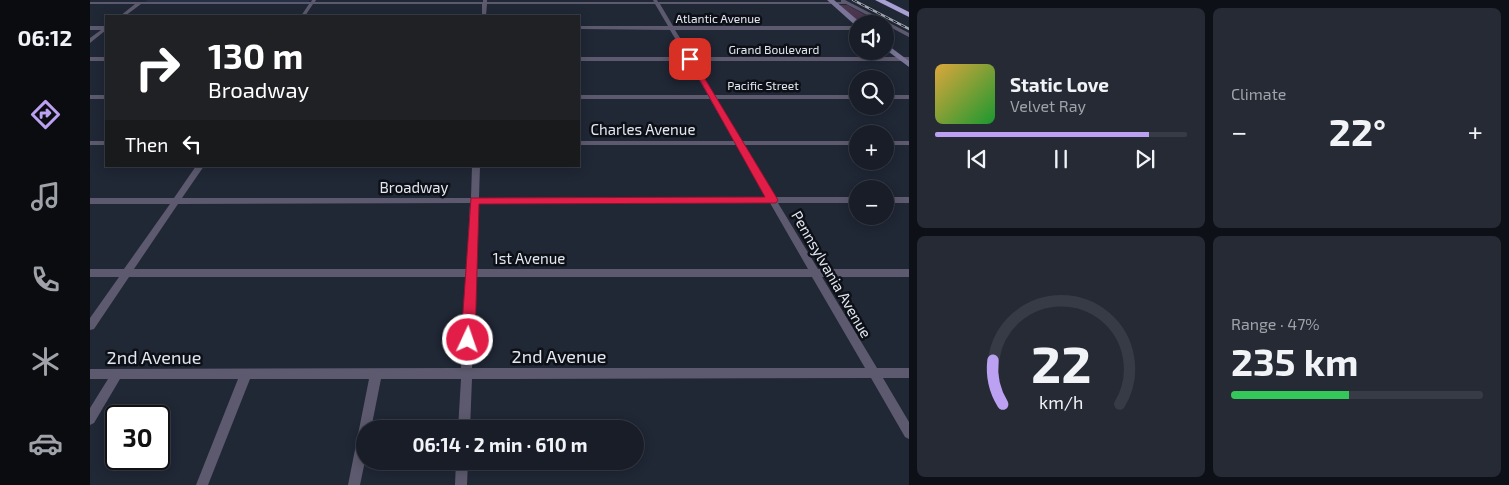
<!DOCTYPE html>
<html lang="en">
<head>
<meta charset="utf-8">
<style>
  :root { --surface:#181d28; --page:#252a34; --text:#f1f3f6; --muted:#9fa2a8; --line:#363b45; --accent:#bca0f2 }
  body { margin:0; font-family:"Exo 2",sans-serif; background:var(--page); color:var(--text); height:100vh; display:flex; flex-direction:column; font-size:19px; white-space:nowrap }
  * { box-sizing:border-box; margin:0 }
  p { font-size:16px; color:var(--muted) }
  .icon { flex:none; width:28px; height:28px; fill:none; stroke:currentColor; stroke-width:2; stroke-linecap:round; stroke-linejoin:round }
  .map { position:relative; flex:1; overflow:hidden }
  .side { display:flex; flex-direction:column; gap:8px; padding:8px; background:#0d1016; width:600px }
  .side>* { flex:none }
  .banner { position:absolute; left:15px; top:15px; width:475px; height:152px; border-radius:0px; box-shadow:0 2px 12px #0003,0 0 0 1px var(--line); background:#202124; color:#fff; overflow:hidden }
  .fabs { position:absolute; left:759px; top:15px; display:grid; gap:10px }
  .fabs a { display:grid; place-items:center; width:45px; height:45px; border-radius:50%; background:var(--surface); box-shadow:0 2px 12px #0003,0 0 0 1px var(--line); font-size:25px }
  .speed { position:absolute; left:15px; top:405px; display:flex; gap:10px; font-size:25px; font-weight:700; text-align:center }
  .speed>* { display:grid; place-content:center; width:65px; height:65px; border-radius:50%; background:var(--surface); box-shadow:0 2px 12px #0003,0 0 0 1px var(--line); line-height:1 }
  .speed .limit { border:2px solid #111; border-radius:8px; background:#fff; color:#111 }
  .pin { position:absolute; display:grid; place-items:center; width:42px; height:42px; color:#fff; margin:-21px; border-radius:10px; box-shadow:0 2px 8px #0006 }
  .me { position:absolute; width:55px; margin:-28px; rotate:3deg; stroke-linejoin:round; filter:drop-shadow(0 0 4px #0008) }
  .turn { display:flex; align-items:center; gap:18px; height:105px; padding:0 20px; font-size:22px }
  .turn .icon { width:65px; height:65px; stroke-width:2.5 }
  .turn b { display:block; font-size:35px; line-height:42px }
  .then { display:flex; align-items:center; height:48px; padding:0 20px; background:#0003; gap:10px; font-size:19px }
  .big { font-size:38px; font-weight:700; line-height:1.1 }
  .side .tile { flex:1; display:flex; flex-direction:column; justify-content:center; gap:8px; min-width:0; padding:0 18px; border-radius:8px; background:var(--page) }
  .side .dial { align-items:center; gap:0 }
  .dial svg { height:130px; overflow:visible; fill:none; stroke:var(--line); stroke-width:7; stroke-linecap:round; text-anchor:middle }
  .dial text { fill:var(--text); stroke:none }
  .song { display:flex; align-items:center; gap:15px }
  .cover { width:60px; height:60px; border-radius:8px; background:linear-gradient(135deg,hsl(40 70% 55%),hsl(130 70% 35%)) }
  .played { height:5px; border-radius:2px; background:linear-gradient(90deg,var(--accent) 85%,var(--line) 85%) }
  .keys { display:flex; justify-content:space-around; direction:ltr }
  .heat { display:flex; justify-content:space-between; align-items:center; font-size:28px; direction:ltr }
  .charge { height:8px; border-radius:4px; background:linear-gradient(90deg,#34c759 47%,var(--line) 0) }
  .side .tiles { flex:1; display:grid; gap:8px; grid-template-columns:repeat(2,1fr) }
  .trip { position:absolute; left:266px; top:420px; width:288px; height:50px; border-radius:25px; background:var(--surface); box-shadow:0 2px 12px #0003,0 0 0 1px var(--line); font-weight:700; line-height:50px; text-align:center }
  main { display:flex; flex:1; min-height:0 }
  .tab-bar { display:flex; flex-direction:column; width:90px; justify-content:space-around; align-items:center; background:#0a0c10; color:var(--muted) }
  .tab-bar .icon { width:35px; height:35px }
  .tab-bar .on { color:var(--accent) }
  .tab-bar b { font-size:22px; color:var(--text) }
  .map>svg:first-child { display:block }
  .built { fill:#263044 }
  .green { fill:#4c3750 }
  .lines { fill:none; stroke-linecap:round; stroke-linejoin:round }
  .street { fill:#5d5a6f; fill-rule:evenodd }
  .secondary { fill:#7b7697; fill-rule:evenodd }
  .highway { fill:#a89fd3; fill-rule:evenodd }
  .rail-casing { stroke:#a1a7b2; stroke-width:2.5 }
  .rail { stroke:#0d1016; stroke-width:1; stroke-dasharray:4.5; stroke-linecap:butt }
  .route { fill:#e11d48; stroke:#92132f }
  .labels { text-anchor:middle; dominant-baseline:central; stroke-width:5; stroke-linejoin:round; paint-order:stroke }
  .far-street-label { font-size:12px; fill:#e2e7f1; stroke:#0d1016 }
  .street-label { font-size:15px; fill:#e2e7f1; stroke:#0d1016 }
  .near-street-label { font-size:18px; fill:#e2e7f1; stroke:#0d1016 }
</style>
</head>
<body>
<main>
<nav class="tab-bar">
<b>06:12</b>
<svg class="icon on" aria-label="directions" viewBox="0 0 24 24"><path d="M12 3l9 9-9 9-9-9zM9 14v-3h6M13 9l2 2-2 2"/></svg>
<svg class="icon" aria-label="music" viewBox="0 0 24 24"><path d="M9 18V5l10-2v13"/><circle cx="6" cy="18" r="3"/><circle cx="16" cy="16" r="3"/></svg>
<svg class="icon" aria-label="phone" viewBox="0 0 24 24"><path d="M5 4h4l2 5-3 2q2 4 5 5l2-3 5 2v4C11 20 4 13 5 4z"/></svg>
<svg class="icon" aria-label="climate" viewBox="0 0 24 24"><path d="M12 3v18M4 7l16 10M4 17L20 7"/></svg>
<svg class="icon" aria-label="car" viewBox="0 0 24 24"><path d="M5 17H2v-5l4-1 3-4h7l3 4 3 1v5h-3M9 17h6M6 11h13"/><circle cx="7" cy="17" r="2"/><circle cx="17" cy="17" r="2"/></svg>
</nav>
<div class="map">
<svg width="819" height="485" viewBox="0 0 819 485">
  <rect width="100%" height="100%" fill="#202735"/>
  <polygon class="built" points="58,0 220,0 218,2 56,2"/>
  <polygon class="green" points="749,5 757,5 792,24 771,24"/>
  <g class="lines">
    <g class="street">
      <path d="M222,0H226L225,2H393V0H397V2H564L563,0H567L568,2H751V0H755L819,33V37L817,36L756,4H570L583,26H768V30H585L602,57H819V61H604L624,95H768V99H626L651,141H768V145H654L685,197H768V203H688L728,269H819V277H732L787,368H819V378H793L819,422V439L815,437L781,378L382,379L380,429H368L371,379H291L281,429H275V461L270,485H258L279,379H160L118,485H106L148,379H30L4,423L0,425V408L18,379H0V369L371,368L376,277H39L4,329L0,330V318L29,277H0V269H34L80,204H0V198H84L106,166H114L92,198H381L382,166H390L389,198L676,197L646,145H489V141H644L620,99H489V95H618L598,61H489V57H596L580,30L489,29V26H578L565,4H397L396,16H392V4H223L215,16H211L219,4H51L35,16H30L45,4H0V2H221ZM380,203L377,269H44L88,204ZM388,203H680L718,269H386ZM386,277H722L775,368H382Z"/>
      <polygon points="0,26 16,26 16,30 0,43 0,38 11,30 0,30"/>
      <rect x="0" y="57" width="16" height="4"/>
      <rect x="0" y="95" width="16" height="4"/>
      <rect x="795" y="95" width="24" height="4"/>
      <rect x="0" y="141" width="16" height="4"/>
      <rect x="795" y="141" width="24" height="4"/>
      <rect x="795" y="197" width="24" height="6"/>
      <polygon points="366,461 378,461 377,485 365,485"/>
    </g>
    <g class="secondary">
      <polygon points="737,0 744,0 772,24 766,26"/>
      <polygon points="795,43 819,61 819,67 795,49"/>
    </g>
    <polygon class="highway" points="785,0 795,0 819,12 819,17"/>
    <defs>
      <polyline id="rail" points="763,0 819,29"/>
    </defs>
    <use href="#rail" class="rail-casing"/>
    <use href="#rail" class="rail"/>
  </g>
  <polygon class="route" points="597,57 603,59 688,200 686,203 389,204 385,340 383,344 378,346 373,344 371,340 381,198 675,197"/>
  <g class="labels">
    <g class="far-street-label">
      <text x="628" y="18">Atlantic Avenue</text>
      <text x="684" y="49">Grand Boulevard</text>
      <text x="673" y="85">Pacific Street</text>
    </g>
    <g class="street-label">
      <text x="553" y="129">Charles Avenue</text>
      <text x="324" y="187">Broadway</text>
      <text x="439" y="258">1st Avenue</text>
      <text transform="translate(742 274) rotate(60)">Pennsylvania Avenue</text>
    </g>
    <g class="near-street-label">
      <text x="469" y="356">2nd Avenue</text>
      <text x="64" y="357">2nd Avenue</text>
    </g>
  </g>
</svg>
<div class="fabs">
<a><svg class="icon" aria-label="sound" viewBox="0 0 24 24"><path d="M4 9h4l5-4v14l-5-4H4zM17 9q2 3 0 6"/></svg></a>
<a><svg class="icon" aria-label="search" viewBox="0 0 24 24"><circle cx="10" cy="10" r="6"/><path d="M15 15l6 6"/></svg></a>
<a>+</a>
<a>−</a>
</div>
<div class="speed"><div class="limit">30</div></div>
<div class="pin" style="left:600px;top:59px;background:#d93025"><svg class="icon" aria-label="arrive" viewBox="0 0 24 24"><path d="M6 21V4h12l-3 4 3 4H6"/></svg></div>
<svg class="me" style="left:378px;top:340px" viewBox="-20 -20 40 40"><circle r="17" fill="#e11d48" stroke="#fff" stroke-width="3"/><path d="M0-11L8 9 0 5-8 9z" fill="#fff"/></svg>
<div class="trip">06:14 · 2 min · 610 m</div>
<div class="banner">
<div class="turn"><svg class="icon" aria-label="right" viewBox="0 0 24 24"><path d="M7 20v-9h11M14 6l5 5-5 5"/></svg><div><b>130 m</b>Broadway</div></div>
<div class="then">Then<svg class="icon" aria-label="left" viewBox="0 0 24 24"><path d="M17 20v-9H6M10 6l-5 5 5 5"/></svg></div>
</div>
</div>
<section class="side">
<div class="tiles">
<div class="tile">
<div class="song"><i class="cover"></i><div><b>Static Love</b><p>Velvet Ray</p></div></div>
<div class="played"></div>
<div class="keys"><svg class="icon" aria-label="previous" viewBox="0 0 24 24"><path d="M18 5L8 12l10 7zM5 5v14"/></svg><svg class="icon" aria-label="pause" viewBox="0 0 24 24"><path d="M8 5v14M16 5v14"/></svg><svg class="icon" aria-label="next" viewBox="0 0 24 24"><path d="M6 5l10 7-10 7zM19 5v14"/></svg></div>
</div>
<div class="tile"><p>Climate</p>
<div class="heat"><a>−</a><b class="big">22°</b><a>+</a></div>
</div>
<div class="tile dial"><svg viewBox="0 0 100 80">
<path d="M14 69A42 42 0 1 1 86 69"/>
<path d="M14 69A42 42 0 0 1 8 42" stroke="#bca0f2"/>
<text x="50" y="56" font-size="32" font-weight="700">22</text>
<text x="50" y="72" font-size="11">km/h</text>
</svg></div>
<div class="tile"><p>Range · 47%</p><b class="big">235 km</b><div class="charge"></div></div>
</div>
</section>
</main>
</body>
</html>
